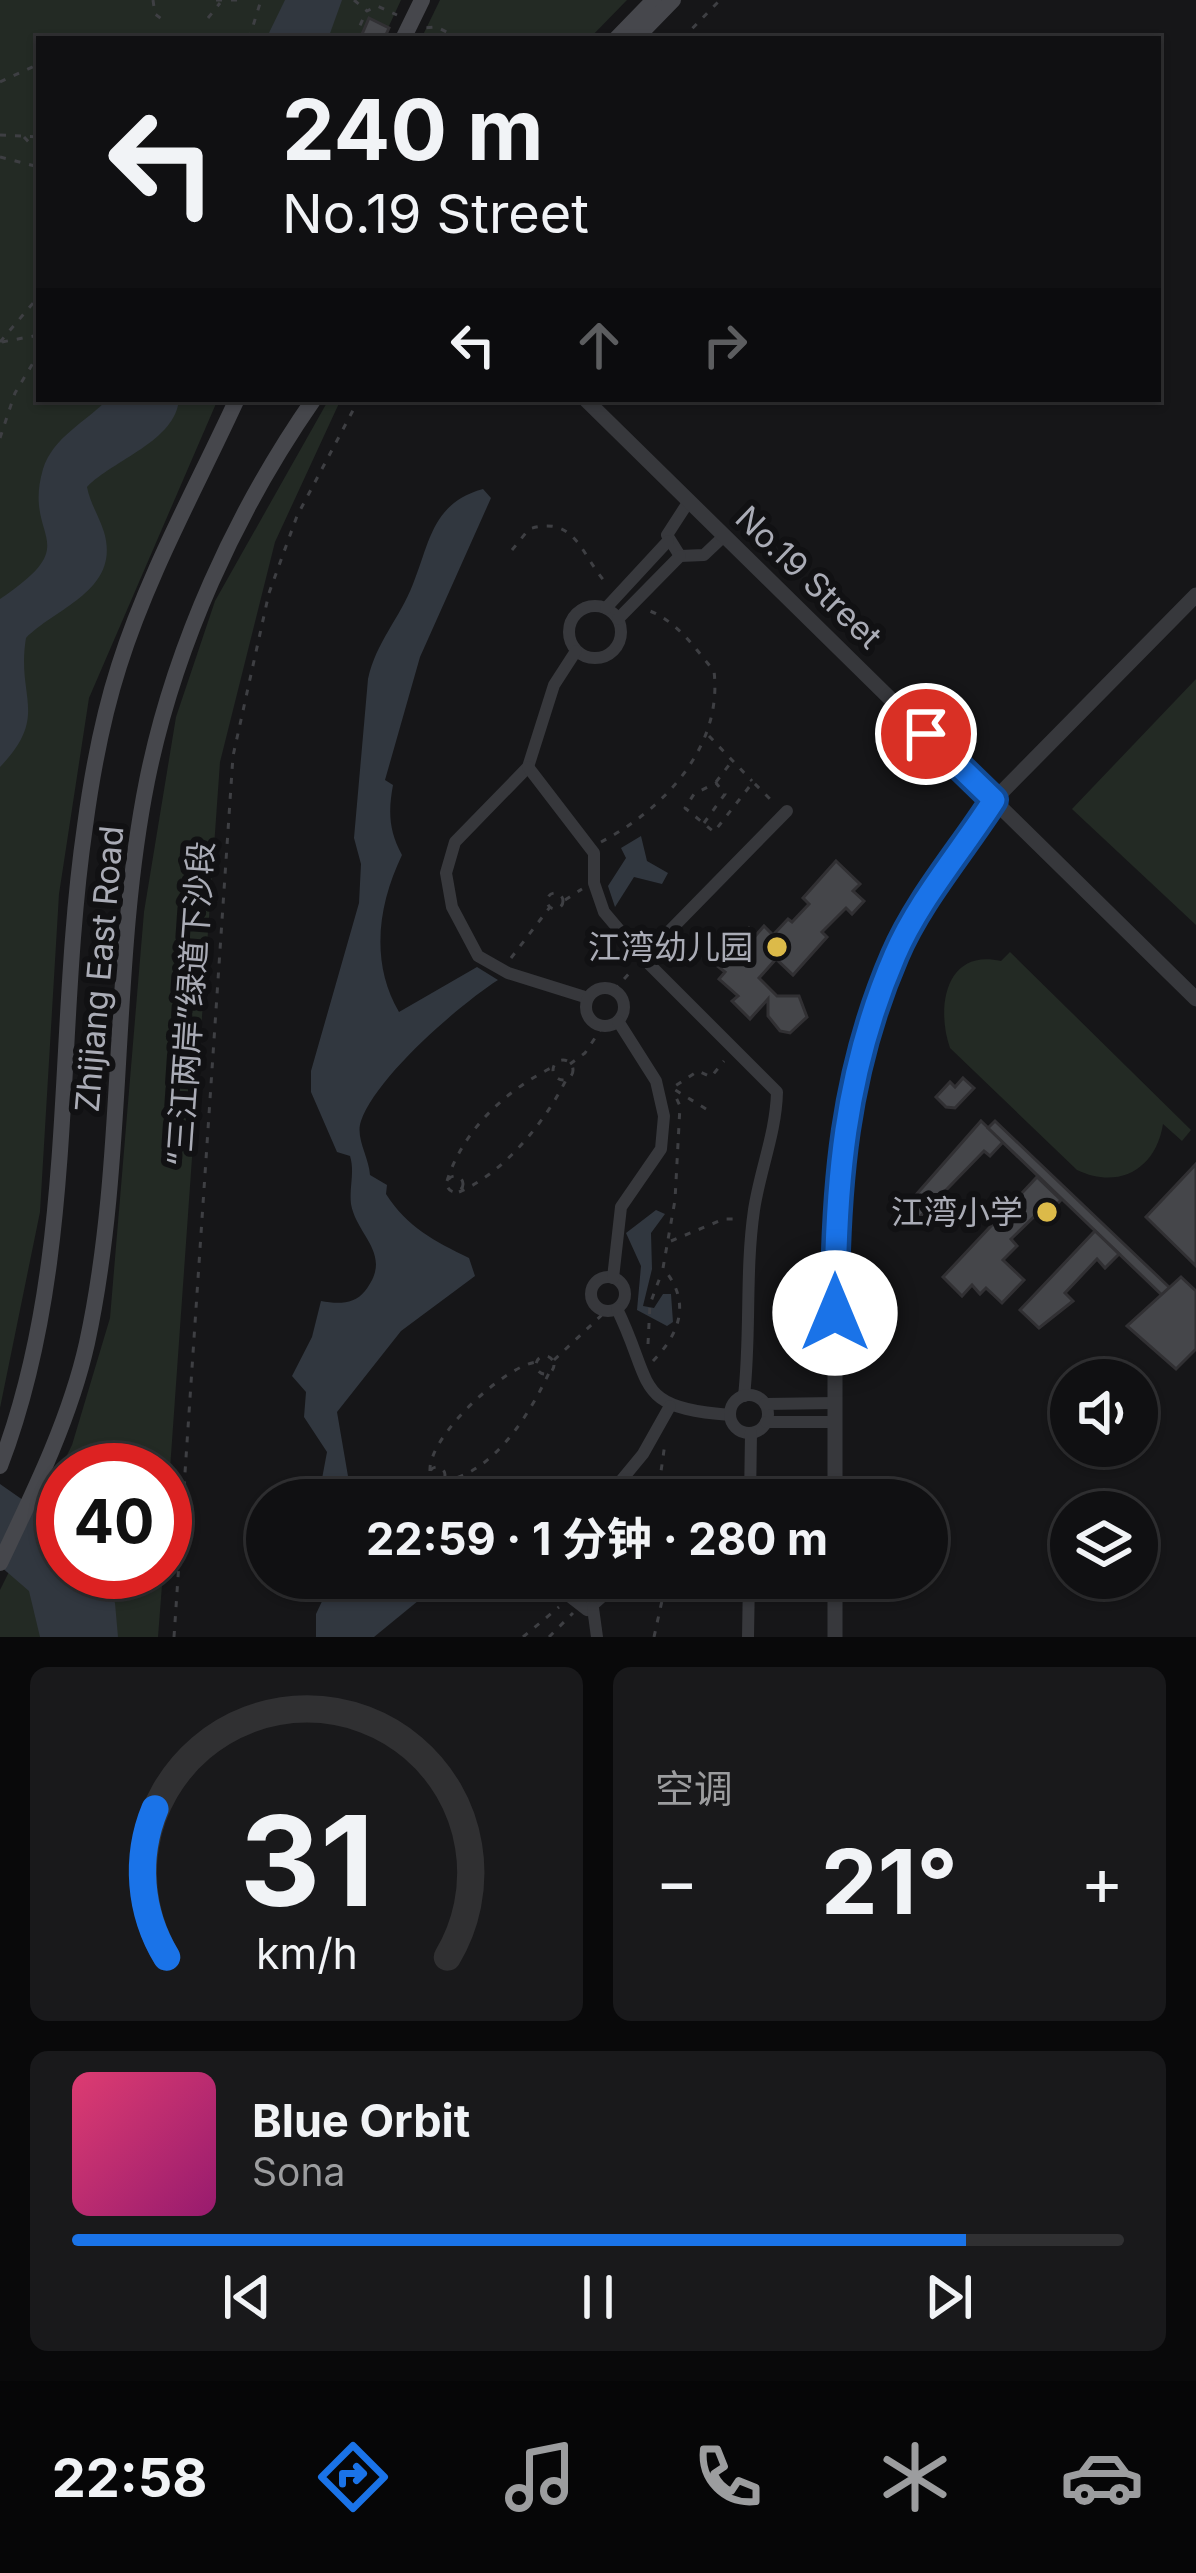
<!DOCTYPE html>
<html lang="zh">
<head>
<meta charset="utf-8">
<style>
  :root { --surface:#101012; --page:#19191b; --text:#f1f3f6; --muted:#9c9d9f; --line:#303032; --accent:#1a73e8 }
  body { margin:0; font-family:Inter,"Noto Sans SC",sans-serif; background:var(--page); color:var(--text); height:100vh; display:flex; flex-direction:column; font-size:45px; white-space:nowrap }
  * { box-sizing:border-box; margin:0 }
  p { font-size:39px; color:var(--muted) }
  .icon { flex:none; width:66px; height:66px; fill:none; stroke:currentColor; stroke-width:2; stroke-linecap:round; stroke-linejoin:round }
  .map { position:relative; height:1637px; overflow:hidden }
  .drawer { display:flex; flex-direction:column; gap:30px; padding:30px; background:#09090a; flex:1 }
  .drawer>* { flex:none }
  .hud { position:absolute; left:36px; top:36px; width:1125px; height:366px; border-radius:0px; box-shadow:0 3px 9px #0004,0 0 0 3px var(--line); background:#101012; color:var(--text); overflow:hidden }
  .controls { position:absolute; left:1050px; top:1359px; display:grid; gap:24px }
  .controls a { display:grid; place-items:center; width:108px; height:108px; border-radius:50%; background:var(--surface); box-shadow:0 3px 9px #0004,0 0 0 3px var(--line); font-size:60px }
  .speed { position:absolute; left:36px; top:1443px; display:flex; gap:24px; font-size:60px; font-weight:700; text-align:center }
  .speed>* { display:grid; place-content:center; width:156px; height:156px; border-radius:50%; background:var(--surface); box-shadow:0 3px 9px #0004,0 0 0 3px var(--line); line-height:1 }
  .speed .limit { border:18px solid #d22; background:#fff; color:#111 }
  .pin { position:absolute; display:grid; place-items:center; width:102px; height:102px; color:#fff; margin:-51px; border:6px solid #fff; border-radius:50%; box-shadow:0 3px 12px #0007 }
  .me { position:absolute; width:132px; margin:-66px; rotate:0deg; stroke-linejoin:round; filter:drop-shadow(0 0 9px #0008) }
  .turn { display:flex; align-items:center; gap:42px; height:252px; padding:0 48px; font-size:54px }
  .turn .icon { width:156px; height:156px; stroke-width:2.5 }
  .turn b { display:block; font-size:84px; line-height:102px }
  .lanes { display:flex; align-items:center; height:114px; padding:0 48px; background:#0003; justify-content:center; gap:60px; direction:ltr }
  .lanes .off { opacity:.35 }
  .big { font-size:90px; font-weight:700; line-height:1.1 }
  .drawer .widget { flex:1; display:flex; flex-direction:column; justify-content:center; gap:18px; min-width:0; padding:0 42px; border-radius:18px; background:var(--page) }
  .drawer .dial { align-items:center; gap:0 }
  .dial svg { height:312px; overflow:visible; fill:none; stroke:var(--line); stroke-width:7; stroke-linecap:round; text-anchor:middle }
  .dial text { fill:var(--text); stroke:none }
  .song { display:flex; align-items:center; gap:36px }
  .cover { width:144px; height:144px; border-radius:18px; background:linear-gradient(135deg,hsl(340 70% 55%),hsl(320 70% 35%)) }
  .played { height:12px; border-radius:6px; background:linear-gradient(90deg,var(--accent) 85%,var(--line) 85%) }
  .keys { display:flex; justify-content:space-around; direction:ltr }
  .heat { display:flex; justify-content:space-between; align-items:center; font-size:66px; direction:ltr }
  .drawer .tiles { flex:1; display:grid; gap:30px; grid-template-columns:1fr 1fr }
  .widget:last-child { grid-column:span 2 }
  .trip { position:absolute; left:246px; top:1479px; width:702px; height:120px; border-radius:60px; background:var(--surface); box-shadow:0 3px 9px #0004,0 0 0 3px var(--line); font-weight:700; line-height:120px; text-align:center }
  .tabs { display:flex; height:192px; justify-content:space-around; align-items:center; background:#060607; color:var(--muted) }
  .tabs .icon { width:84px; height:84px }
  .tabs .active { color:var(--accent) }
  .tabs b { font-size:54px; color:var(--text) }
  .map>svg:first-child { display:block }
  .green { fill:#232a24 }
  .water { fill:#31373f }
  .building { fill:#45464a; stroke:#313033; stroke-width:3 }
  .lines { fill:none; stroke-linecap:round; stroke-linejoin:round }
  .path { stroke:#3e3f43; stroke-width:3; stroke-dasharray:6 9; stroke-linecap:butt }
  .minor { stroke:#37383c; stroke-width:12 }
  .tertiary { stroke:#37383c; stroke-width:15 }
  .secondary { stroke:#46474c; stroke-width:16 }
  .route-casing { stroke:#114b97; stroke-width:30 }
  .route { stroke:#1a73e8; stroke-width:21 }
  .poi-dot { fill:#dcba49; stroke:#111113; stroke-width:4.5 }
  .labels { text-anchor:middle; dominant-baseline:central; stroke-width:12; stroke-linejoin:round; paint-order:stroke }
  .street-label { font-size:33px; fill:#aaacb6; stroke:#111113 }
  .poi-label { font-size:33px; fill:#aaacb6; stroke:#111113; text-anchor:end }
</style>
</head>
<body>
<div class="map">
<svg width="1196" height="1637" viewBox="0 0 1196 1637">
  <rect width="100%" height="100%" fill="#161618"/>
  <g class="green">
    <polygon points="0,0 401,0 383,39 39,39 39,399 218,399 89,698 59,894 40,1212 0,1408"/>
    <polygon points="440,0 627,0 589,39 421,39"/>
    <polygon points="329,399 341,399 275,542 220,762 165,1540 165,1470 63,1470 63,1572 163,1572 158,1637 0,1637 0,1590 72,1445 110,1318 144,912 176,717 215,601"/>
    <polygon points="1196,679 1196,925 1072,809"/>
    <path d="M1010,952L1191,1130L1182,1141L1163,1124C1156,1169 1119,1190 1077,1170L950,1048C936,1008 945,948 1001,961Z"/>
  </g>
  <g class="water">
    <polygon points="285,0 342,0 328,39 266,39"/>
    <path d="M108,399H179C176,441 113,460 87,487C90,503 99,516 104,532C121,590 57,607 26,638C16,698 50,715 0,767V599C88,540 22,541 43,469C53,437 86,422 108,399Z"/>
    <path d="M483,489L491,498L420,657L385,780L393,785C388,812 389,831 402,855C378,905 370,962 399,1012L477,967L498,980C459,1005 376,1077 361,1121C355,1138 369,1157 370,1175L387,1185L386,1194C407,1227 434,1241 469,1258L475,1276L401,1331L337,1412L349,1482L369,1500H318L327,1452L304,1417L306,1392L292,1376L312,1337L321,1301C337,1304 354,1305 365,1291C394,1254 357,1237 351,1204C349,1187 355,1172 350,1156L337,1152L311,1092V1071L359,903L361,864L354,838L368,679C376,642 400,618 413,584C430,542 432,503 483,489Z"/>
    <polygon points="641,836 647,861 668,873 662,884 634,877 615,907 608,886 626,858 621,848"/>
    <polygon points="656,1210 665,1214 651,1233 652,1269 643,1306 654,1308 663,1294 671,1294 673,1322 667,1326 637,1310 641,1266 626,1233"/>
    <polygon points="0,1484 63,1528 63,1572 100,1572 115,1603 118,1637 40,1637 29,1591 0,1566"/>
    <polygon points="333,1578 446,1578 374,1637 316,1637 316,1614"/>
  </g>
  <g class="building">
    <polygon points="369,18 389,28 384,39 360,39"/>
    <polygon points="836,861 860,884 853,891 864,901 852,914 846,908 822,932 827,937 793,975 776,959 759,978 777,996 799,996 807,1017 790,1033 780,1031 768,1016 768,999 750,1019 732,1001 738,996 719,979 725,972 715,964 749,928 756,935 764,926 773,935 788,919 792,922 809,904 803,898"/>
    <polygon points="963,1078 974,1088 955,1108 946,1107 936,1097 950,1082 955,1087"/>
    <polygon points="981,1121 1003,1142 990,1156 984,1151 912,1225 900,1213"/>
    <polygon points="995,1121 1170,1288 1163,1296 988,1128"/>
    <polygon points="1196,1164 1196,1266 1146,1217"/>
    <polygon points="1037,1177 1061,1200 1047,1214 1042,1209 1011,1239 1017,1246 1003,1260 1024,1280 1002,1303 986,1288 980,1294 972,1285 962,1296 943,1277"/>
    <polygon points="1095,1231 1119,1254 1105,1268 1097,1259 1065,1293 1073,1301 1039,1328 1020,1310"/>
    <polygon points="1181,1277 1196,1291 1196,1349 1176,1369 1127,1326"/>
  </g>
  <g class="lines">
    <g class="path">
      <polyline points="153,0 155,14 163,20"/>
      <polyline points="216,0 241,0"/>
      <polyline points="354,0 367,11 377,6 397,15"/>
      <polyline points="208,18 220,3"/>
      <polyline points="249,39 261,0"/>
      <polyline points="354,39 366,12"/>
      <polyline points="430,39 424,28 437,27 460,39"/>
      <polyline points="682,39 720,0"/>
      <polyline points="0,82 39,64"/>
      <polyline points="0,135 39,137"/>
      <polyline points="24,137 39,153"/>
      <polyline points="0,157 39,167"/>
      <polyline points="0,342 39,296"/>
      <polyline points="2,342 39,335"/>
      <polyline points="0,438 15,393 39,353"/>
      <path d="M512,550L529,529C577,514 581,557 608,585"/>
      <polyline points="709,736 752,781"/>
      <polyline points="716,782 732,761"/>
      <polyline points="704,823 725,794 716,783 694,794 685,808 714,832 753,782 775,804"/>
      <path d="M601,842C664,809 723,747 714,671C694,647 675,618 644,609"/>
      <circle cx="555" cy="901" r="8"/>
      <polyline points="565,900 582,889"/>
      <polyline points="511,958 550,907"/>
      <polyline points="614,990 634,968"/>
      <circle cx="563" cy="1070" r="10"/>
      <polyline points="570,1064 585,1053 603,1026"/>
      <polyline points="706,1109 672,1088 698,1071 711,1077 724,1061"/>
      <circle cx="455" cy="1184" r="8"/>
      <path d="M447,1181C463,1130 506,1090 553,1067"/>
      <path d="M459,1192C504,1173 545,1122 566,1080"/>
      <polyline points="671,1241 724,1219 741,1219"/>
      <polyline points="648,1344 650,1304 662,1272"/>
      <circle cx="545" cy="1365" r="9"/>
      <polyline points="554,1360 605,1312"/>
      <path d="M653,1361C681,1332 691,1301 663,1268L675,1200L680,1106L674,1093"/>
      <circle cx="437" cy="1475" r="8"/>
      <path d="M430,1471C428,1437 503,1367 536,1362"/>
      <path d="M443,1481C493,1474 529,1415 549,1373"/>
      <polyline points="657,1500 665,1443"/>
      <polyline points="174,1637 233,756 269,593 297,516 359,399"/>
      <polyline points="523,1637 559,1607"/>
      <polyline points="549,1637 573,1613"/>
      <polyline points="654,1637 667,1578"/>
    </g>
    <g class="minor">
      <polyline points="689,501 667,535 680,556 704,555 724,536"/>
      <circle cx="595" cy="632" r="26"/>
      <polyline points="606,608 668,541"/>
      <polyline points="618,619 680,556"/>
      <polyline points="576,651 554,685 528,767 455,842 446,873 452,907 478,956 508,973 588,998"/>
      <polyline points="528,767 594,853 594,883 604,912 643,958 787,811"/>
      <path d="M643,958L777,1092C776,1133 760,1170 754,1210C745,1272 751,1334 744,1396"/>
      <circle cx="605" cy="1007" r="19"/>
      <circle cx="608" cy="1294" r="17"/>
      <polyline points="613,1278 621,1207 661,1149 664,1116 656,1081 618,1021"/>
      <path d="M617,1309C654,1384 632,1408 730,1415"/>
      <circle cx="749" cy="1414" r="19"/>
      <polyline points="765,1404 835,1403"/>
      <polyline points="766,1422 835,1422"/>
      <polyline points="605,1500 643,1454 670,1406"/>
      <polyline points="750,1500 751,1433"/>
      <polyline points="575,1578 569,1596 587,1610 604,1595 598,1578"/>
      <polyline points="593,1608 597,1637"/>
      <polyline points="748,1637 749,1578"/>
    </g>
    <g class="tertiary">
      <polyline points="585,399 1196,999"/>
      <polyline points="835,1500 835,1223 849,1088 897,952 994,800 1196,595"/>
      <polyline points="835,1637 835,1578"/>
    </g>
    <g class="secondary">
      <polyline points="403,39 422,0"/>
      <polyline points="616,39 654,0"/>
      <polyline points="635,39 673,0"/>
      <path d="M0,1466C78,1262 54,1039 85,826C92,774 103,716 119,666C148,574 197,486 237,399"/>
      <path d="M0,1563C33,1494 70,1419 87,1343C127,1158 110,966 147,781C174,647 236,511 314,399"/>
    </g>
  </g>
  <g class="lines">
    <defs>
      <path id="route" d="M835,1313C835,1186 844,1073 895,955C918,901 962,850 994,800L926,734"/>
    </defs>
    <use href="#route" class="route-casing"/>
    <use href="#route" class="route"/>
  </g>
  <g class="poi-dot">
    <circle cx="777" cy="947" r="12"/>
    <circle cx="1047" cy="1212" r="12"/>
  </g>
  <g class="labels">
    <g class="street-label">
      <text transform="translate(809 577) rotate(44)">No.19 Street</text>
      <text transform="translate(99 969) rotate(-85)">Zhijiang East Road</text>
      <text transform="translate(190 1004) rotate(-86)">“三江两岸”绿道下沙段</text>
    </g>
    <g class="poi-label">
      <text x="753" y="947">江湾幼儿园</text>
      <text x="1023" y="1212">江湾小学</text>
    </g>
  </g>
</svg>
<div class="controls">
<a><svg class="icon" aria-label="sound" viewBox="0 0 24 24"><path d="M4 9h4l5-4v14l-5-4H4zM17 9q2 3 0 6"/></svg></a>
<a><svg class="icon" aria-label="layers" viewBox="0 0 24 24"><path d="M12 4l9 5-9 5-9-5zM3 14l9 5 9-5"/></svg></a>
</div>
<div class="speed"><div class="limit">40</div></div>
<div class="pin" style="left:926px;top:734px;background:#d93025"><svg class="icon" aria-label="arrive" viewBox="0 0 24 24"><path d="M6 21V4h12l-3 4 3 4H6"/></svg></div>
<svg class="me" style="left:835px;top:1313px" viewBox="-20 -20 40 40"><circle r="19" fill="#fff"/><path d="M0-13L10 11 0 6-10 11z" fill="#1a73e8"/></svg>
<div class="trip">22:59 · 1 分钟 · 280 m</div>
<div class="hud">
<div class="turn"><svg class="icon" aria-label="left" viewBox="0 0 24 24"><path d="M17 20v-9H6M10 6l-5 5 5 5"/></svg><div><b>240 m</b>No.19 Street</div></div>
<div class="lanes"><svg class="icon" aria-label="left" viewBox="0 0 24 24"><path d="M17 20v-9H6M10 6l-5 5 5 5"/></svg><svg class="icon off" aria-label="ahead" viewBox="0 0 24 24"><path d="M12 20V5M6 11l6-6 6 6"/></svg><svg class="icon off" aria-label="right" viewBox="0 0 24 24"><path d="M7 20v-9h11M14 6l5 5-5 5"/></svg></div>
</div>
</div>
<section class="drawer">
<div class="tiles">
<div class="widget dial"><svg viewBox="0 0 100 80">
<path d="M14 69A42 42 0 1 1 86 69"/>
<path d="M14 69A42 42 0 0 1 11 31" stroke="#1a73e8"/>
<text x="50" y="56" font-size="32" font-weight="700">31</text>
<text x="50" y="72" font-size="11">km/h</text>
</svg></div>
<div class="widget"><p>空调</p>
<div class="heat"><a>−</a><b class="big">21°</b><a>+</a></div>
</div>
<div class="widget">
<div class="song"><i class="cover"></i><div><b>Blue Orbit</b><p>Sona</p></div></div>
<div class="played"></div>
<div class="keys"><svg class="icon" aria-label="previous" viewBox="0 0 24 24"><path d="M18 5L8 12l10 7zM5 5v14"/></svg><svg class="icon" aria-label="pause" viewBox="0 0 24 24"><path d="M8 5v14M16 5v14"/></svg><svg class="icon" aria-label="next" viewBox="0 0 24 24"><path d="M6 5l10 7-10 7zM19 5v14"/></svg></div>
</div>
</div>
</section>
<nav class="tabs">
<b>22:58</b>
<svg class="icon active" aria-label="directions" viewBox="0 0 24 24"><path d="M12 3l9 9-9 9-9-9zM9 14v-3h6M13 9l2 2-2 2"/></svg>
<svg class="icon" aria-label="music" viewBox="0 0 24 24"><path d="M9 18V5l10-2v13"/><circle cx="6" cy="18" r="3"/><circle cx="16" cy="16" r="3"/></svg>
<svg class="icon" aria-label="phone" viewBox="0 0 24 24"><path d="M5 4h4l2 5-3 2q2 4 5 5l2-3 5 2v4C11 20 4 13 5 4z"/></svg>
<svg class="icon" aria-label="climate" viewBox="0 0 24 24"><path d="M12 3v18M4 7l16 10M4 17L20 7"/></svg>
<svg class="icon" aria-label="car" viewBox="0 0 24 24"><path d="M5 17H2v-5l4-1 3-4h7l3 4 3 1v5h-3M9 17h6M6 11h13"/><circle cx="7" cy="17" r="2"/><circle cx="17" cy="17" r="2"/></svg>
</nav>
</body>
</html>
